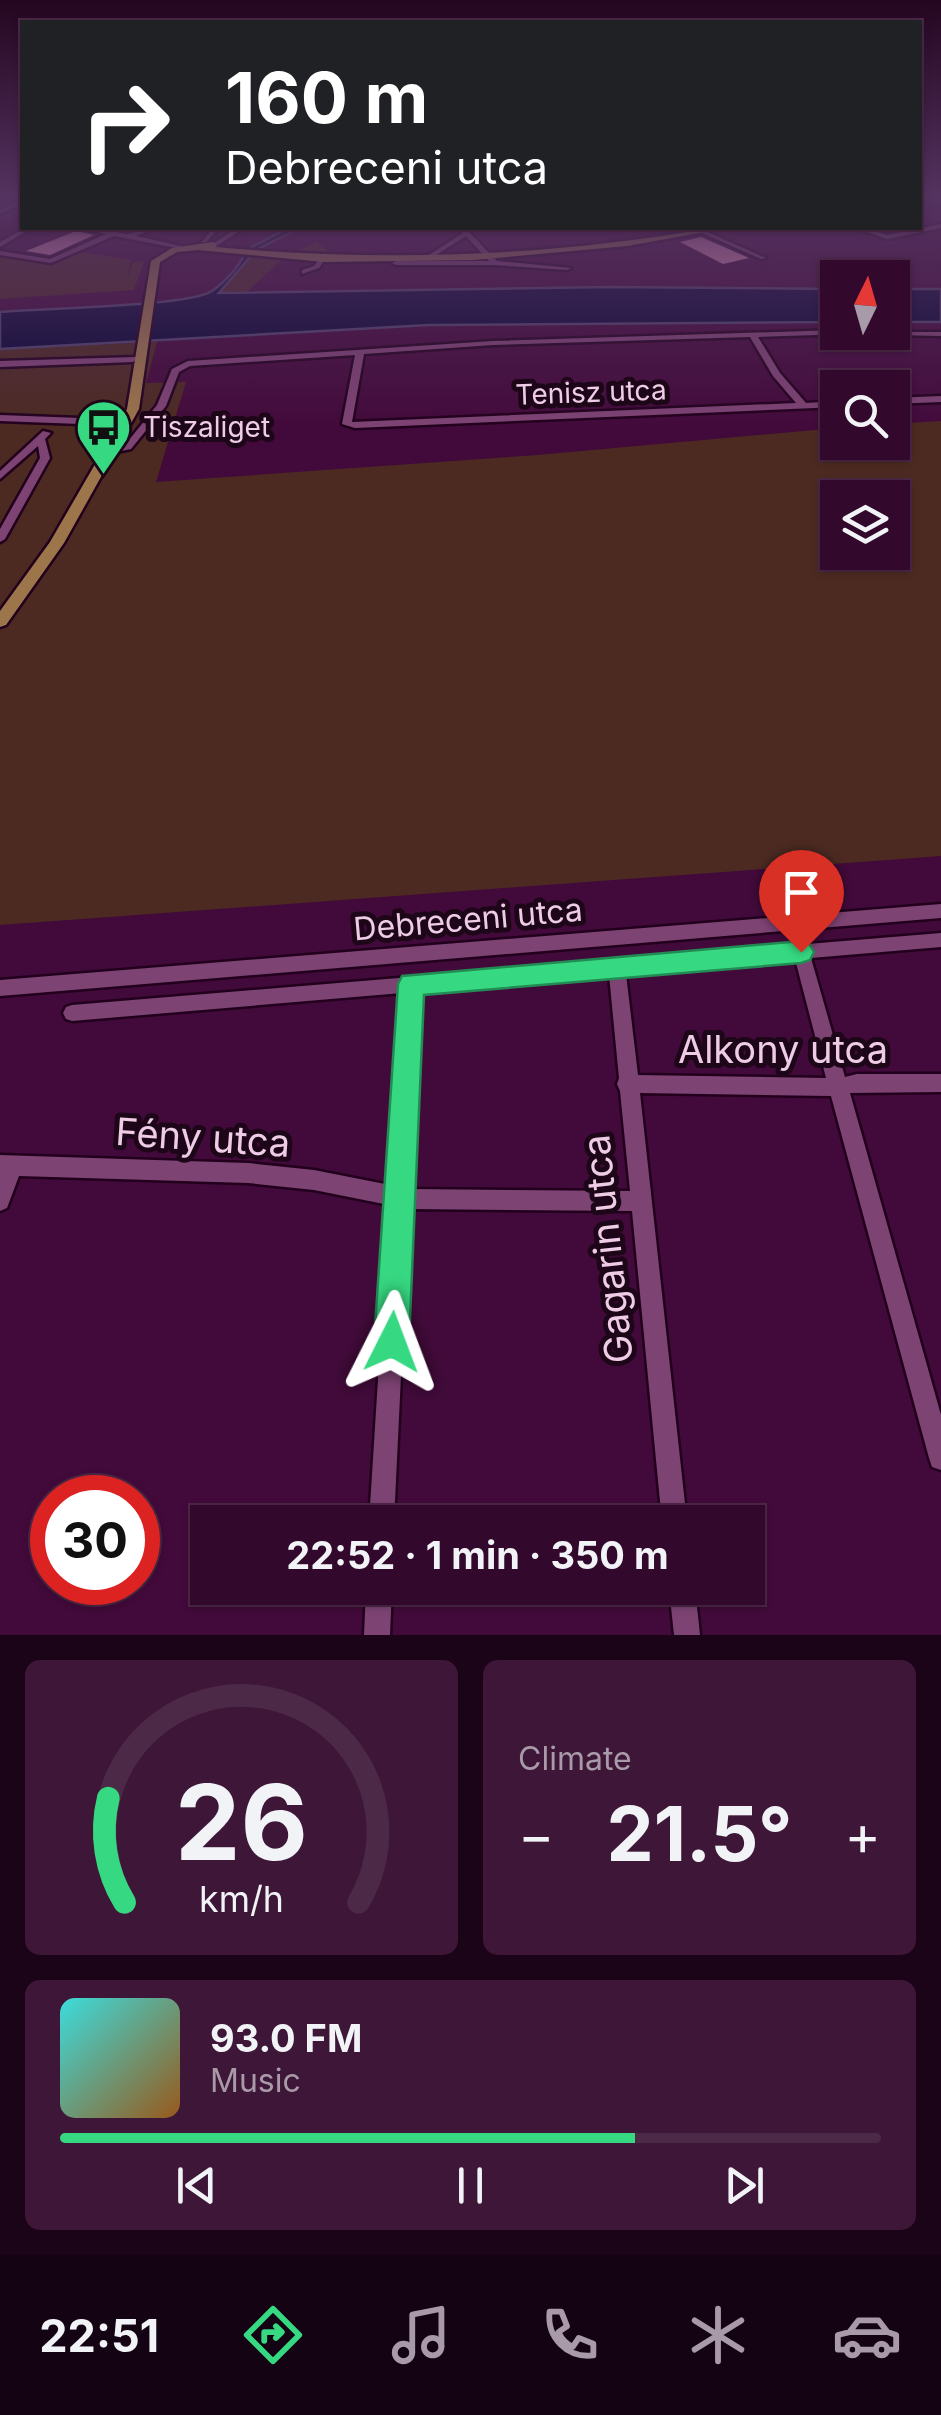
<!DOCTYPE html>
<html lang="en">
<head>
<meta charset="utf-8">
<style>
  :root { --surface:#32082c; --page:#3d1638; --text:#f1f3f6; --muted:#a89aa9; --line:#4d2948; --accent:#36d881 }
  body { margin:0; font-family:Inter,sans-serif; background:var(--page); color:var(--text); height:100vh; display:flex; flex-direction:column; font-size:38px; white-space:nowrap }
  * { box-sizing:border-box; margin:0 }
  p { font-size:32px; color:var(--muted) }
  .icon { flex:none; width:55px; height:55px; fill:none; stroke:currentColor; stroke-width:2; stroke-linecap:round; stroke-linejoin:round }
  .map { position:relative; height:1635px; overflow:hidden }
  .drawer { display:flex; flex-direction:column; gap:25px; padding:25px; background:#1c0418; flex:1 }
  .drawer>* { flex:none }
  .guide { position:absolute; left:20px; top:20px; width:902px; height:210px; border-radius:0px; box-shadow:0 2px 8px #0004,0 0 0 2px var(--line); background:#202124; color:#fff; overflow:hidden }
  .needle { width:65px; rotate:5deg }
  .tools { position:absolute; left:820px; top:260px; display:grid; gap:20px }
  .tools a { display:grid; place-items:center; width:90px; height:90px; border-radius:0px; background:var(--surface); box-shadow:0 2px 8px #0004,0 0 0 2px var(--line); font-size:50px }
  .speed { position:absolute; left:30px; top:1475px; display:flex; gap:20px; font-size:50px; font-weight:700; text-align:center }
  .speed>* { display:grid; place-content:center; width:130px; height:130px; border-radius:50%; background:var(--surface); box-shadow:0 2px 8px #0004,0 0 0 2px var(--line); line-height:1 }
  .speed .limit { border:15px solid #d22; background:#fff; color:#111 }
  .pin { position:absolute; display:grid; place-items:center; width:85px; height:85px; color:#fff; margin:-102px -42px; border-radius:50% 50% 50% 0; rotate:-45deg; box-shadow:0 0 10px #0007 }
  .pin .icon { rotate:45deg }
  .me { position:absolute; width:110px; margin:-55px; rotate:3deg; stroke-linejoin:round; filter:drop-shadow(0 0 8px #0008) }
  .turn { display:flex; align-items:center; gap:35px; height:210px; padding:0 40px; font-size:45px }
  .turn .icon { width:130px; height:130px; stroke-width:2.5 }
  .turn b { display:block; font-size:70px; line-height:85px }
  .big { font-size:75px; font-weight:700; line-height:1.1 }
  .drawer .card { flex:1; display:flex; flex-direction:column; justify-content:center; gap:15px; min-width:0; padding:0 35px; border-radius:15px; background:var(--page) }
  .drawer .dial { align-items:center; gap:0 }
  .dial svg { height:260px; overflow:visible; fill:none; stroke:var(--line); stroke-width:7; stroke-linecap:round; text-anchor:middle }
  .dial text { fill:var(--text); stroke:none }
  .song { display:flex; align-items:center; gap:30px }
  .cover { width:120px; height:120px; border-radius:15px; background:linear-gradient(135deg,hsl(180 70% 55%),hsl(30 70% 35%)) }
  .played { height:10px; border-radius:5px; background:linear-gradient(90deg,var(--accent) 70%,var(--line) 70%) }
  .keys { display:flex; justify-content:space-around; direction:ltr }
  .heat { display:flex; justify-content:space-between; align-items:center; font-size:55px; direction:ltr }
  .drawer .tiles { flex:1; display:grid; gap:25px; grid-template-columns:1fr 1fr }
  .card:last-child { grid-column:span 2 }
  .trip { position:absolute; left:190px; top:1505px; width:575px; height:100px; border-radius:0px; background:var(--surface); box-shadow:0 2px 8px #0004,0 0 0 2px var(--line); font-weight:700; line-height:100px; text-align:center }
  .tab-bar { display:flex; height:160px; justify-content:space-around; align-items:center; background:#140312; color:var(--muted) }
  .tab-bar .icon { width:70px; height:70px }
  .tab-bar .active { color:var(--accent) }
  .tab-bar b { font-size:45px; color:var(--text) }
  .map>svg:first-child { display:block }
  .green { fill:#4c2a22; fill-rule:evenodd }
  .water { fill:#090836; stroke:#4e436b; stroke-width:2.5 }
  .building { fill:#ec9bbb }
  .lines { fill:none; stroke-linecap:round; stroke-linejoin:round }
  .minor-casing { stroke:#22001d; stroke-width:5 }
  .major-casing { stroke:#22001d; stroke-width:5 }
  .minor { fill:#7d4373; fill-rule:evenodd }
  .major { fill:#9c754a; fill-rule:evenodd }
  .route { fill:#36d881; stroke:#238c54; stroke-width:2.5 }
  .labels { text-anchor:middle; dominant-baseline:central; stroke-width:10; stroke-linejoin:round; paint-order:stroke }
  .far-street-label { font-size:28px; fill:#eecce6; stroke:#1c0618 }
  .far-poi-label { font-size:28px; fill:#eecce6; stroke:#1c0618; text-anchor:start }
  .street-label { font-size:32px; fill:#eecce6; stroke:#1c0618 }
  .near-street-label { font-size:38px; fill:#eecce6; stroke:#1c0618 }
</style>
</head>
<body>
<div class="map">
<svg width="941" height="1635" viewBox="0 0 941 1635">
  <rect width="100%" height="100%" fill="#420a3a"/>
  <g class="green">
    <polygon points="317,242 338,260 284,257 245,294 218,293 251,254 284,257"/>
    <polygon points="75,251 131,260 127,279 133,262 144,261 134,290 0,299 0,254 44,264"/>
    <path d="M157,342L146,383L186,382L156,482L538,455L837,428L838,442H892L893,424L941,421V856L0,925V349ZM838,498H892V552H838Z"/>
  </g>
  <g class="water">
    <path d="M288,228H300L256,250L219,293L609,287L838,289L837,322L429,325L0,349V312C39,308 187,307 212,291C225,282 241,265 246,250Z"/>
    <rect x="893" y="289" width="48" height="33"/>
  </g>
  <g class="building">
    <polygon points="76,231 94,235 50,255 26,251"/>
    <polygon points="701,237 749,258 723,264 680,242"/>
  </g>
  <g class="lines">
    <defs>
      <g id="minor">
        <polygon points="22,199 22,203 0,214 0,210"/>
        <polygon points="941,224 941,228 887,239 856,228 864,228 887,235"/>
        <polygon points="25,228 32,228 0,247 0,242"/>
        <polygon points="81,228 91,228 127,234 156,228 136,236 190,248 187,250 114,236 51,263 0,255 0,251 50,259 106,234"/>
        <polygon points="213,228 219,228 206,242 202,242"/>
        <polygon points="237,228 244,228 212,249 208,249 208,247"/>
        <polygon points="459,228 465,228 497,261 571,268 567,270 495,265 396,265 392,263 396,261 489,261 466,236 433,257 429,257 429,255 463,233"/>
        <polygon points="691,228 698,228 766,258 761,259"/>
        <polygon points="320,258 325,259 319,268 302,274 302,270 314,266"/>
        <path d="M838,330V332H941V336L846,334L758,337L780,373L806,403L838,401V407L355,428L342,424L355,355L190,366L179,372L166,406L131,449L112,453L107,450L125,445L157,405L172,369L188,361L493,341ZM750,337L773,376L796,403L352,422L364,354L493,345Z"/>
        <polygon points="136,357 137,359 133,362 0,367 0,361"/>
        <polygon points="941,396 941,402 892,404 892,398"/>
        <polygon points="0,415 107,419 112,422 107,425 0,421"/>
        <polygon points="43,431 51,433 45,439 50,458 5,539 0,542 0,529 40,458 38,446 0,479 0,471"/>
        <polygon points="941,904 941,918 0,996 0,980"/>
        <path d="M941,933V947L811,958L845,1077L857,1074H941V1092L850,1093L941,1415V1470L932,1467L929,1458L831,1096L640,1093L687,1522H662L632,1211L409,1209L394,1522H369L389,1205L314,1190L248,1183L19,1176L7,1208L0,1211V1155L248,1163L314,1170L390,1185L402,993L72,1021L66,1019L63,1013L66,1007L72,1005ZM795,959L826,1078L638,1075L626,974ZM609,975L619,1078L617,1084L620,1091L630,1191L410,1189L419,991Z"/>
        <polygon points="366,1588 392,1588 390,1635 364,1635"/>
        <polygon points="669,1588 695,1588 700,1635 674,1635"/>
      </g>
      <path id="major" d="M711,228H727L627,246L473,260L324,262L198,250L177,252L160,262L139,409L64,543L6,625L0,627V611L50,542L127,409L151,261L172,248L213,242L217,245L215,247C381,262 546,257 711,228Z"/>
    </defs>
    <use href="#minor" class="minor-casing"/>
    <use href="#major" class="major-casing"/>
    <use href="#minor" class="minor"/>
    <use href="#major" class="major"/>
  </g>
  <linearGradient id="sky" x2="0" y2="1"><stop stop-color="#240620"/><stop offset="0.46" stop-color="#543360"/><stop offset="1" stop-color="#543360" stop-opacity="0"/></linearGradient>
  <rect width="941" height="428" fill="url(#sky)"/>
  <polygon class="route" points="801,941 810,945 814,952 810,960 801,963 424,995 409,1342 404,1355 392,1360 379,1355 374,1342 398,984 402,976"/>
  <defs>
    <symbol id="bus-pin" viewBox="-11 -11 22 30"><path d="M0 17L-7.5 6A9.5 9.5 0 1 1 7.5 6Z" fill="#36d881" stroke="#1c0618"/><path d="M-5-6H5V4H4V6H2V4H-2V6H-4V4H-5ZM-3.5-4V0h7V-4ZM-3.5 1.2v1.5H-2V1.2ZM2 1.2v1.5H3.5V1.2Z" fill="#111"/></symbol>
  </defs>
  <g fill-rule="evenodd">
    <use href="#bus-pin" x="72" y="396" width="63" height="86"/>
  </g>
  <g class="labels">
    <g class="far-street-label">
      <text transform="translate(591 392) rotate(-2)">Tenisz utca</text>
    </g>
    <g class="far-poi-label">
      <text x="143" y="427">Tiszaliget</text>
    </g>
    <g class="street-label">
      <text transform="translate(468 919) rotate(-5)">Debreceni utca</text>
    </g>
    <g class="near-street-label">
      <text x="783" y="1049">Alkony utca</text>
      <text transform="translate(203 1137) rotate(4)">Fény utca</text>
      <text transform="translate(607 1249) rotate(-96)">Gagarin utca</text>
    </g>
  </g>
</svg>
<div class="tools">
<a><svg class="needle" viewBox="-14 -14 28 28"><path d="M0-13l5 13h-10z" fill="#e53935"/><path d="M0 13l5-13h-10z" fill="#a89aa9"/></svg></a>
<a><svg class="icon" aria-label="search" viewBox="0 0 24 24"><circle cx="10" cy="10" r="6"/><path d="M15 15l6 6"/></svg></a>
<a><svg class="icon" aria-label="layers" viewBox="0 0 24 24"><path d="M12 4l9 5-9 5-9-5zM3 14l9 5 9-5"/></svg></a>
</div>
<div class="speed"><div class="limit">30</div></div>
<div class="pin" style="left:801px;top:952px;background:#d93025"><svg class="icon" aria-label="arrive" viewBox="0 0 24 24"><path d="M6 21V4h12l-3 4 3 4H6"/></svg></div>
<svg class="me" style="left:392px;top:1342px" viewBox="-20 -20 40 40"><path d="M0-17L14 15 0 8-14 15z" fill="#36d881" stroke="#fff" stroke-width="4"/></svg>
<div class="trip">22:52 · 1 min · 350 m</div>
<div class="guide">
<div class="turn"><svg class="icon" aria-label="right" viewBox="0 0 24 24"><path d="M7 20v-9h11M14 6l5 5-5 5"/></svg><div><b>160 m</b>Debreceni utca</div></div>
</div>
</div>
<section class="drawer">
<div class="tiles">
<div class="card dial"><svg viewBox="0 0 100 80">
<path d="M14 69A42 42 0 1 1 86 69"/>
<path d="M14 69A42 42 0 0 1 9 37" stroke="#36d881"/>
<text x="50" y="56" font-size="32" font-weight="700">26</text>
<text x="50" y="72" font-size="11">km/h</text>
</svg></div>
<div class="card"><p>Climate</p>
<div class="heat"><a>−</a><b class="big">21.5°</b><a>+</a></div>
</div>
<div class="card">
<div class="song"><i class="cover"></i><div><b>93.0 FM</b><p>Music</p></div></div>
<div class="played"></div>
<div class="keys"><svg class="icon" aria-label="previous" viewBox="0 0 24 24"><path d="M18 5L8 12l10 7zM5 5v14"/></svg><svg class="icon" aria-label="pause" viewBox="0 0 24 24"><path d="M8 5v14M16 5v14"/></svg><svg class="icon" aria-label="next" viewBox="0 0 24 24"><path d="M6 5l10 7-10 7zM19 5v14"/></svg></div>
</div>
</div>
</section>
<nav class="tab-bar">
<b>22:51</b>
<svg class="icon active" aria-label="directions" viewBox="0 0 24 24"><path d="M12 3l9 9-9 9-9-9zM9 14v-3h6M13 9l2 2-2 2"/></svg>
<svg class="icon" aria-label="music" viewBox="0 0 24 24"><path d="M9 18V5l10-2v13"/><circle cx="6" cy="18" r="3"/><circle cx="16" cy="16" r="3"/></svg>
<svg class="icon" aria-label="phone" viewBox="0 0 24 24"><path d="M5 4h4l2 5-3 2q2 4 5 5l2-3 5 2v4C11 20 4 13 5 4z"/></svg>
<svg class="icon" aria-label="climate" viewBox="0 0 24 24"><path d="M12 3v18M4 7l16 10M4 17L20 7"/></svg>
<svg class="icon" aria-label="car" viewBox="0 0 24 24"><path d="M5 17H2v-5l4-1 3-4h7l3 4 3 1v5h-3M9 17h6M6 11h13"/><circle cx="7" cy="17" r="2"/><circle cx="17" cy="17" r="2"/></svg>
</nav>
</body>
</html>
